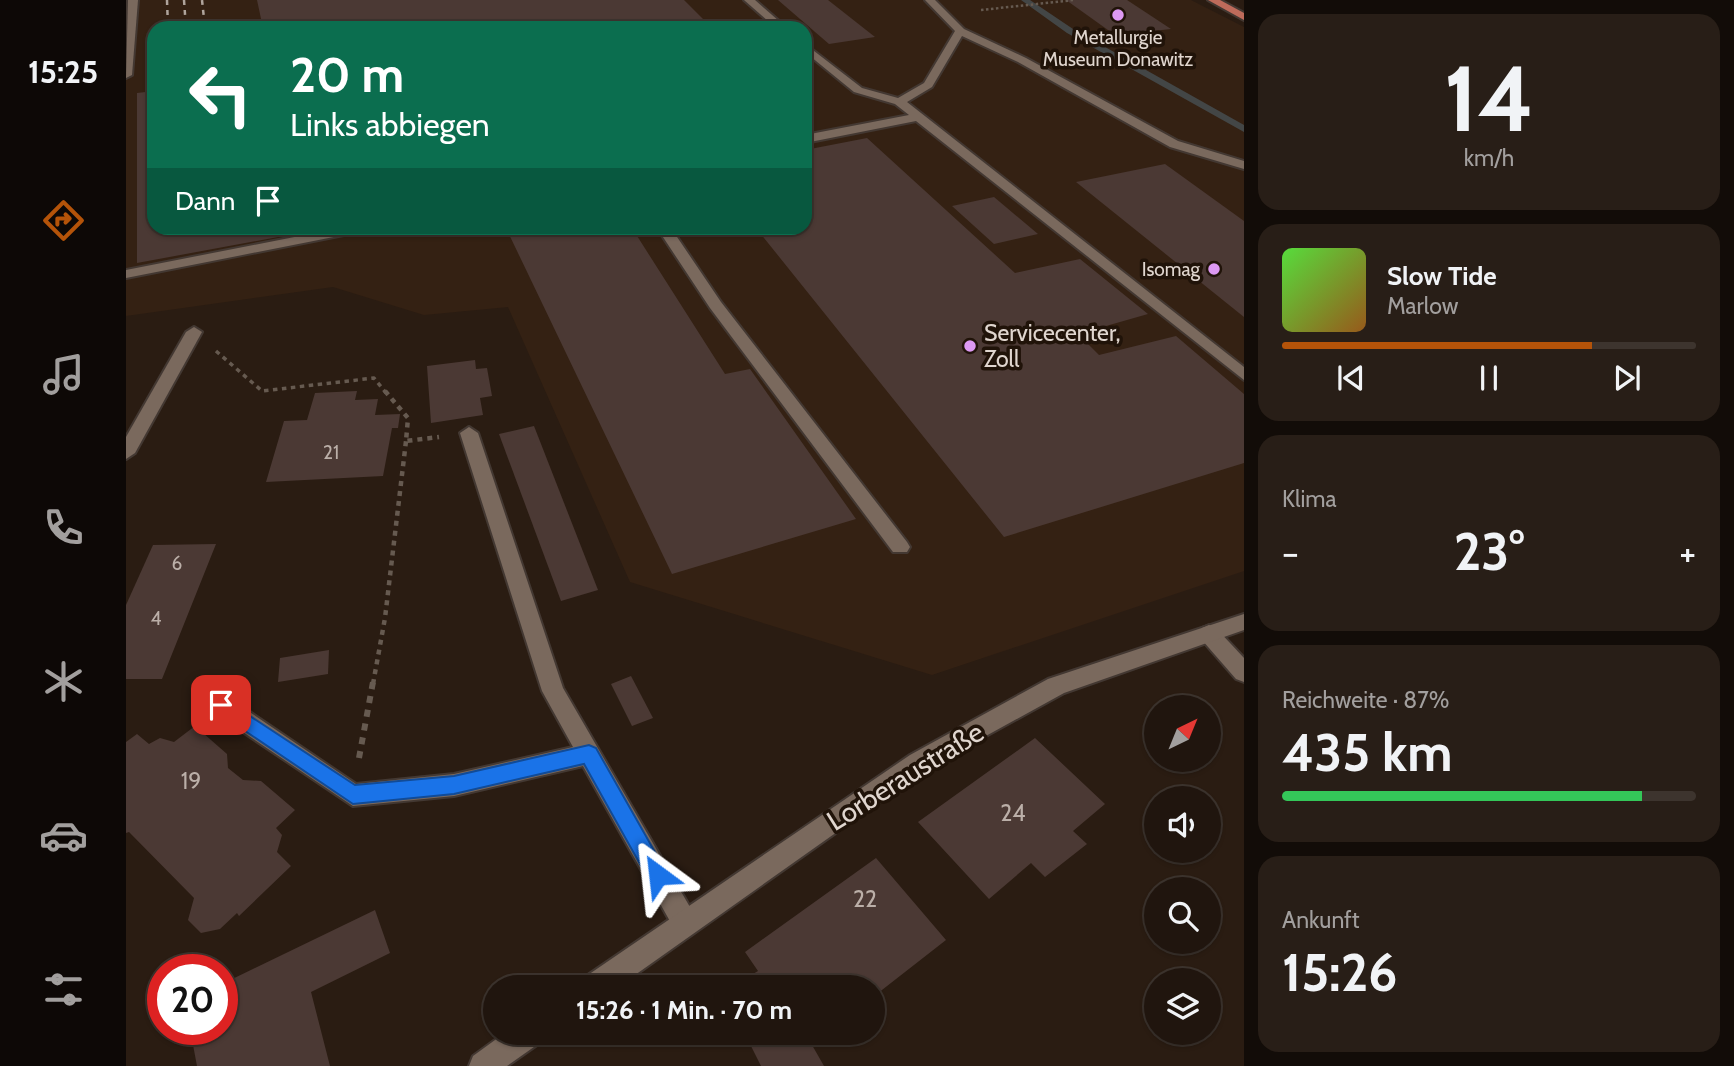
<!DOCTYPE html>
<html lang="de">
<head>
<meta charset="utf-8">
<style>
  :root { --surface:#20150e; --page:#281e17; --text:#f1f3f6; --muted:#a29f9e; --line:#3d342e; --accent:#b45309 }
  body { margin:0; font-family:Cabin,sans-serif; background:var(--page); color:var(--text); height:100vh; display:flex; flex-direction:column; font-size:26px; white-space:nowrap }
  * { box-sizing:border-box; margin:0 }
  p { font-size:23px; color:var(--muted) }
  .icon { flex:none; width:38px; height:38px; fill:none; stroke:currentColor; stroke-width:2; stroke-linecap:round; stroke-linejoin:round }
  .map { position:relative; flex:1; overflow:hidden }
  .sheet { display:flex; flex-direction:column; gap:14px; padding:14px; background:#120c08; width:490px }
  .sheet>* { flex:none }
  .banner { position:absolute; left:21px; top:21px; width:665px; height:214px; border-radius:21px; box-shadow:0 2px 5px #0004,0 0 0 2px var(--line); background:#0b6e4f; color:#fff; overflow:hidden }
  .needle { width:46px; rotate:43deg }
  .controls { position:absolute; left:1018px; top:695px; display:grid; gap:14px }
  .controls a { display:grid; place-items:center; width:77px; height:77px; border-radius:50%; background:var(--surface); box-shadow:0 2px 5px #0004,0 0 0 2px var(--line); font-size:35px }
  .speed { position:absolute; left:21px; top:954px; display:flex; gap:14px; font-size:35px; font-weight:700; text-align:center }
  .speed>* { display:grid; place-content:center; width:91px; height:91px; border-radius:50%; background:var(--surface); box-shadow:0 2px 5px #0004,0 0 0 2px var(--line); line-height:1 }
  .speed .limit { border:10px solid #d22; background:#fff; color:#111 }
  .pin { position:absolute; display:grid; place-items:center; width:60px; height:60px; color:#fff; margin:-30px; border-radius:14px; box-shadow:0 4px 10px #0006 }
  .me { position:absolute; width:77px; margin:-38px; rotate:330deg; stroke-linejoin:round; filter:drop-shadow(0 0 5px #0008) }
  .turn { display:flex; align-items:center; gap:24px; height:147px; padding:0 28px; font-size:32px }
  .turn .icon { width:91px; height:91px; stroke-width:2.5 }
  .turn b { display:block; font-size:49px; line-height:60px }
  .then { display:flex; align-items:center; height:66px; padding:0 28px; background:#0003; gap:14px; font-size:26px }
  .big { font-size:52px; font-weight:700; line-height:1.1 }
  .sheet .card { flex:1; display:flex; flex-direction:column; justify-content:center; gap:10px; min-width:0; padding:0 24px; border-radius:21px; background:var(--page) }
  .sheet .dial { align-items:center; gap:0 }
  .dial b { font-size:91px; line-height:1 }
  .song { display:flex; align-items:center; gap:21px }
  .cover { width:84px; height:84px; border-radius:10px; background:linear-gradient(135deg,hsl(110 70% 55%),hsl(30 70% 35%)) }
  .played { height:7px; border-radius:4px; background:linear-gradient(90deg,var(--accent) 75%,var(--line) 75%) }
  .keys { display:flex; justify-content:space-around; direction:ltr }
  .heat { display:flex; justify-content:space-between; align-items:center; font-size:38px; direction:ltr }
  .charge { height:10px; border-radius:5px; background:linear-gradient(90deg,#34c759 87%,var(--line) 0) }
  .trip { position:absolute; left:357px; top:975px; width:402px; height:70px; border-radius:35px; background:var(--surface); box-shadow:0 2px 5px #0004,0 0 0 2px var(--line); font-weight:700; line-height:70px; text-align:center }
  main { display:flex; flex:1; min-height:0 }
  .dock { display:flex; flex-direction:column; width:126px; justify-content:space-around; align-items:center; background:#0d0806; color:var(--muted) }
  .dock .icon { width:49px; height:49px }
  .dock .selected { color:var(--accent) }
  .dock b { font-size:32px; color:var(--text) }
  .map>svg:first-child { display:block }
  .built { fill:#342113; fill-rule:evenodd }
  .lines { fill:none; stroke-linecap:round; stroke-linejoin:round }
  .stream { fill:#434646; fill-rule:evenodd }
  .building { fill:#4b3934 }
  .service-casing { stroke:#433832; stroke-width:4 }
  .minor-casing { stroke:#433832; stroke-width:4 }
  .tertiary-casing { stroke:#433832; stroke-width:4 }
  .primary-casing { stroke:#433832; stroke-width:4 }
  .path-far3 { stroke:#665a50; stroke-width:2.5; stroke-dasharray:2.5 2.5; stroke-linecap:butt }
  .path-far2 { stroke:#665a50; stroke-width:3.5; stroke-dasharray:4.5 4.5; stroke-linecap:butt }
  .path-far1 { stroke:#665a50; stroke-width:4.5; stroke-dasharray:5 5; stroke-linecap:butt }
  .path { stroke:#665a50; stroke-width:6; stroke-dasharray:7 7; stroke-linecap:butt }
  .service { fill:#7a695d; fill-rule:evenodd }
  .minor { fill:#7a695d; fill-rule:evenodd }
  .tertiary { fill:#7a695d; fill-rule:evenodd }
  .primary { fill:#be6b5b; fill-rule:evenodd }
  .rail { stroke:#afa49c; stroke-width:2.5; stroke-dasharray:5 5; stroke-linecap:butt }
  .route { fill:#1a73e8; stroke:#114b97; stroke-width:2 }
  .poi-dot { fill:#dd99f3; stroke:#201309; stroke-width:2.5 }
  .labels { text-anchor:middle; dominant-baseline:central; stroke-width:7; stroke-linejoin:round; paint-order:stroke }
  .far-poi-label { font-size:19px; fill:#e0d6cf; stroke:#201309 }
  .number-label { font-size:19px; fill:#bbafa8 }
  .poi-label { font-size:23px; fill:#e0d6cf; stroke:#201309; text-anchor:start }
  .near-number-label { font-size:23px; fill:#bbafa8 }
  .near-street-label { font-size:28px; fill:#e0d6cf; stroke:#201309 }
</style>
</head>
<body>
<main>
<nav class="dock">
<b>15:25</b>
<svg class="icon selected" aria-label="directions" viewBox="0 0 24 24"><path d="M12 3l9 9-9 9-9-9zM9 14v-3h6M13 9l2 2-2 2"/></svg>
<svg class="icon" aria-label="music" viewBox="0 0 24 24"><path d="M9 18V5l10-2v13"/><circle cx="6" cy="18" r="3"/><circle cx="16" cy="16" r="3"/></svg>
<svg class="icon" aria-label="phone" viewBox="0 0 24 24"><path d="M5 4h4l2 5-3 2q2 4 5 5l2-3 5 2v4C11 20 4 13 5 4z"/></svg>
<svg class="icon" aria-label="climate" viewBox="0 0 24 24"><path d="M12 3v18M4 7l16 10M4 17L20 7"/></svg>
<svg class="icon" aria-label="car" viewBox="0 0 24 24"><path d="M5 17H2v-5l4-1 3-4h7l3 4 3 1v5h-3M9 17h6M6 11h13"/><circle cx="7" cy="17" r="2"/><circle cx="17" cy="17" r="2"/></svg>
<svg class="icon" aria-label="filters" viewBox="0 0 24 24"><path d="M4 7h16M4 17h16"/><circle cx="9" cy="7" r="2"/><circle cx="15" cy="17" r="2"/></svg>
</nav>
<div class="map">
<svg width="1118" height="1066" viewBox="0 0 1118 1066">
  <rect width="100%" height="100%" fill="#2a1c12"/>
  <path class="built" d="M0,0H1065L1118,27V571L806,675L504,582L382,307L298,315L207,287L0,316ZM28,28H679V228H28Z"/>
  <g class="lines">
    <polygon class="stream" points="895,0 904,0 947,29 1118,125 1118,132 941,33"/>
  </g>
  <g class="building">
    <polygon points="131,0 558,0 586,28 137,28"/>
    <polygon points="652,0 702,0 749,37 703,44"/>
    <polygon points="940,0 1001,0 1045,29 989,35"/>
    <polygon points="28,91 28,228 195,229 11,263 11,93"/>
    <polygon points="741,138 889,273 954,259 1022,314 952,334 973,355 1050,336 1118,394 1118,463 878,537 630,228 679,228 679,150"/>
    <polygon points="1039,164 1118,221 1118,317 950,182"/>
    <polygon points="868,197 912,234 868,244 826,206"/>
    <polygon points="380,228 506,228 599,374 624,369 730,519 546,574"/>
    <polygon points="349,360 350,369 361,368 366,396 354,398 357,415 305,423 301,366"/>
    <polygon points="231,391 229,400 252,399 249,415 274,414 272,428 266,428 257,476 140,482 158,421 181,420 189,393"/>
    <polygon points="408,426 472,590 435,601 373,434"/>
    <polygon points="90,544 36,679 0,679 0,605 27,545"/>
    <polygon points="203,650 202,674 152,682 154,658"/>
    <polygon points="505,676 527,718 506,726 485,684"/>
    <polygon points="69,726 101,754 102,768 117,780 135,781 169,810 150,828 156,835 151,852 165,866 113,916 111,913 94,929 75,933 62,920 68,898 3,832 0,833 0,742 11,734 23,744 34,738 48,742"/>
    <polygon points="909,738 979,804 947,831 961,844 919,877 905,863 863,899 792,822"/>
    <polygon points="750,858 820,940 747,997 747,987 605,987 632,971 619,952"/>
    <polygon points="249,910 264,953 185,992 204,1066 71,1066 64,1029 96,1029 96,984"/>
    <polygon points="618,1032 702,1032 686,1045 698,1066 635,1066"/>
  </g>
  <g class="lines">
    <defs>
      <g id="service">
        <polygon points="2,0 12,0 6,75 0,78"/>
        <polygon points="618,0 629,0 661,28 650,28"/>
        <polygon points="799,0 809,0 838,29 900,58 1052,141 1118,161 1118,169 1044,147 892,62 836,36 806,87 781,102 1118,367 1118,380 790,121 679,143 679,135 783,115 769,104 728,92 679,52 679,44 736,88 772,98 798,83 829,31"/>
        <polygon points="214,228 240,228 233,232 0,278 0,270"/>
        <polygon points="531,228 545,228 595,302 781,542 784,547 781,552 767,552 584,308"/>
        <polygon points="343,427 352,433 437,688 568,914 572,923 568,932 559,936 550,932 457,766 328,796 227,806 87,712 84,705 87,698 95,695 103,698 230,784 328,774 447,747 416,691 334,433"/>
        <polygon points="1083,625 1090,628 1118,658 1118,682 1110,679 1076,640 1072,634 1076,628"/>
      </g>
      <polygon id="minor" points="68,327 76,332 9,453 0,459 0,437 60,332"/>
      <g id="tertiary">
        <polygon points="1118,614 1118,630 938,693 800,769 492,987 455,987 459,977 784,755 922,679"/>
        <polygon points="380,1032 419,1032 415,1042 381,1066 343,1066 347,1056"/>
      </g>
      <polygon id="primary" points="1082,0 1094,0 1118,13 1118,20"/>
    </defs>
    <use href="#service" class="service-casing"/>
    <use href="#minor" class="minor-casing"/>
    <use href="#tertiary" class="tertiary-casing"/>
    <use href="#primary" class="primary-casing"/>
    <polyline class="path-far3" points="855,10 948,0"/>
    <polyline class="path-far2" points="90,351 136,391 248,378 260,393"/>
    <g class="path-far1">
      <polyline points="259,391 282,418 280,441 313,437"/>
      <polyline points="247,684 259,618 280,441"/>
    </g>
    <polyline class="path" points="233,758 247,682"/>
    <use href="#service" class="service"/>
    <use href="#minor" class="minor"/>
    <use href="#tertiary" class="tertiary"/>
    <use href="#primary" class="primary"/>
    <g class="rail">
      <polyline points="41,0 42,28"/>
      <polyline points="58,0 60,28"/>
      <polyline points="76,0 79,28"/>
    </g>
  </g>
  <polygon class="route" points="95,697 229,785 328,776 463,745 470,748 542,875 539,882 532,885 524,882 458,764 328,794 227,804 88,710 86,705 88,699"/>
  <g class="poi-dot">
    <circle cx="992" cy="15" r="7"/>
    <circle cx="1088" cy="269" r="7"/>
    <circle cx="844" cy="346" r="7"/>
  </g>
  <g class="labels">
    <g class="far-poi-label">
      <text x="992" y="37">Metallurgie<tspan x="992" dy="22">Museum Donawitz</tspan></text>
      <text x="1074" y="269" text-anchor="end">Isomag</text>
    </g>
    <g class="number-label">
      <text x="205" y="452">21</text>
      <text x="51" y="563">6</text>
      <text x="30" y="618">4</text>
    </g>
    <g class="poi-label">
      <text x="858" y="333">Servicecenter,<tspan x="858" dy="26">Zoll</tspan></text>
    </g>
    <g class="near-number-label">
      <text x="65" y="781">19</text>
      <text x="887" y="813">24</text>
      <text x="739" y="899">22</text>
    </g>
    <g class="near-street-label">
      <text transform="translate(779 776) rotate(-32)">Lorberaustraße</text>
    </g>
  </g>
</svg>
<div class="controls">
<a><svg class="needle" viewBox="-14 -14 28 28"><path d="M0-13l5 13h-10z" fill="#e53935"/><path d="M0 13l5-13h-10z" fill="#a29f9e"/></svg></a>
<a><svg class="icon" aria-label="sound" viewBox="0 0 24 24"><path d="M4 9h4l5-4v14l-5-4H4zM17 9q2 3 0 6"/></svg></a>
<a><svg class="icon" aria-label="search" viewBox="0 0 24 24"><circle cx="10" cy="10" r="6"/><path d="M15 15l6 6"/></svg></a>
<a><svg class="icon" aria-label="layers" viewBox="0 0 24 24"><path d="M12 4l9 5-9 5-9-5zM3 14l9 5 9-5"/></svg></a>
</div>
<div class="speed"><div class="limit">20</div></div>
<div class="pin" style="left:95px;top:705px;background:#d93025"><svg class="icon" aria-label="arrive" viewBox="0 0 24 24"><path d="M6 21V4h12l-3 4 3 4H6"/></svg></div>
<svg class="me" style="left:532px;top:875px" viewBox="-20 -20 40 40"><path d="M0-17L14 15 0 8-14 15z" fill="#1a73e8" stroke="#fff" stroke-width="4"/></svg>
<div class="trip">15:26 · 1 Min. · 70 m</div>
<div class="banner">
<div class="turn"><svg class="icon" aria-label="left" viewBox="0 0 24 24"><path d="M17 20v-9H6M10 6l-5 5 5 5"/></svg><div><b>20 m</b>Links abbiegen</div></div>
<div class="then">Dann<svg class="icon" aria-label="arrive" viewBox="0 0 24 24"><path d="M6 21V4h12l-3 4 3 4H6"/></svg></div>
</div>
</div>
<section class="sheet">
<div class="card dial"><b>14</b><p>km/h</p></div>
<div class="card">
<div class="song"><i class="cover"></i><div><b>Slow Tide</b><p>Marlow</p></div></div>
<div class="played"></div>
<div class="keys"><svg class="icon" aria-label="previous" viewBox="0 0 24 24"><path d="M18 5L8 12l10 7zM5 5v14"/></svg><svg class="icon" aria-label="pause" viewBox="0 0 24 24"><path d="M8 5v14M16 5v14"/></svg><svg class="icon" aria-label="next" viewBox="0 0 24 24"><path d="M6 5l10 7-10 7zM19 5v14"/></svg></div>
</div>
<div class="card"><p>Klima</p>
<div class="heat"><a>−</a><b class="big">23°</b><a>+</a></div>
</div>
<div class="card"><p>Reichweite · 87%</p><b class="big">435 km</b><div class="charge"></div></div>
<div class="card"><p>Ankunft</p><b class="big">15:26</b></div>
</section>
</main>
</body>
</html>
